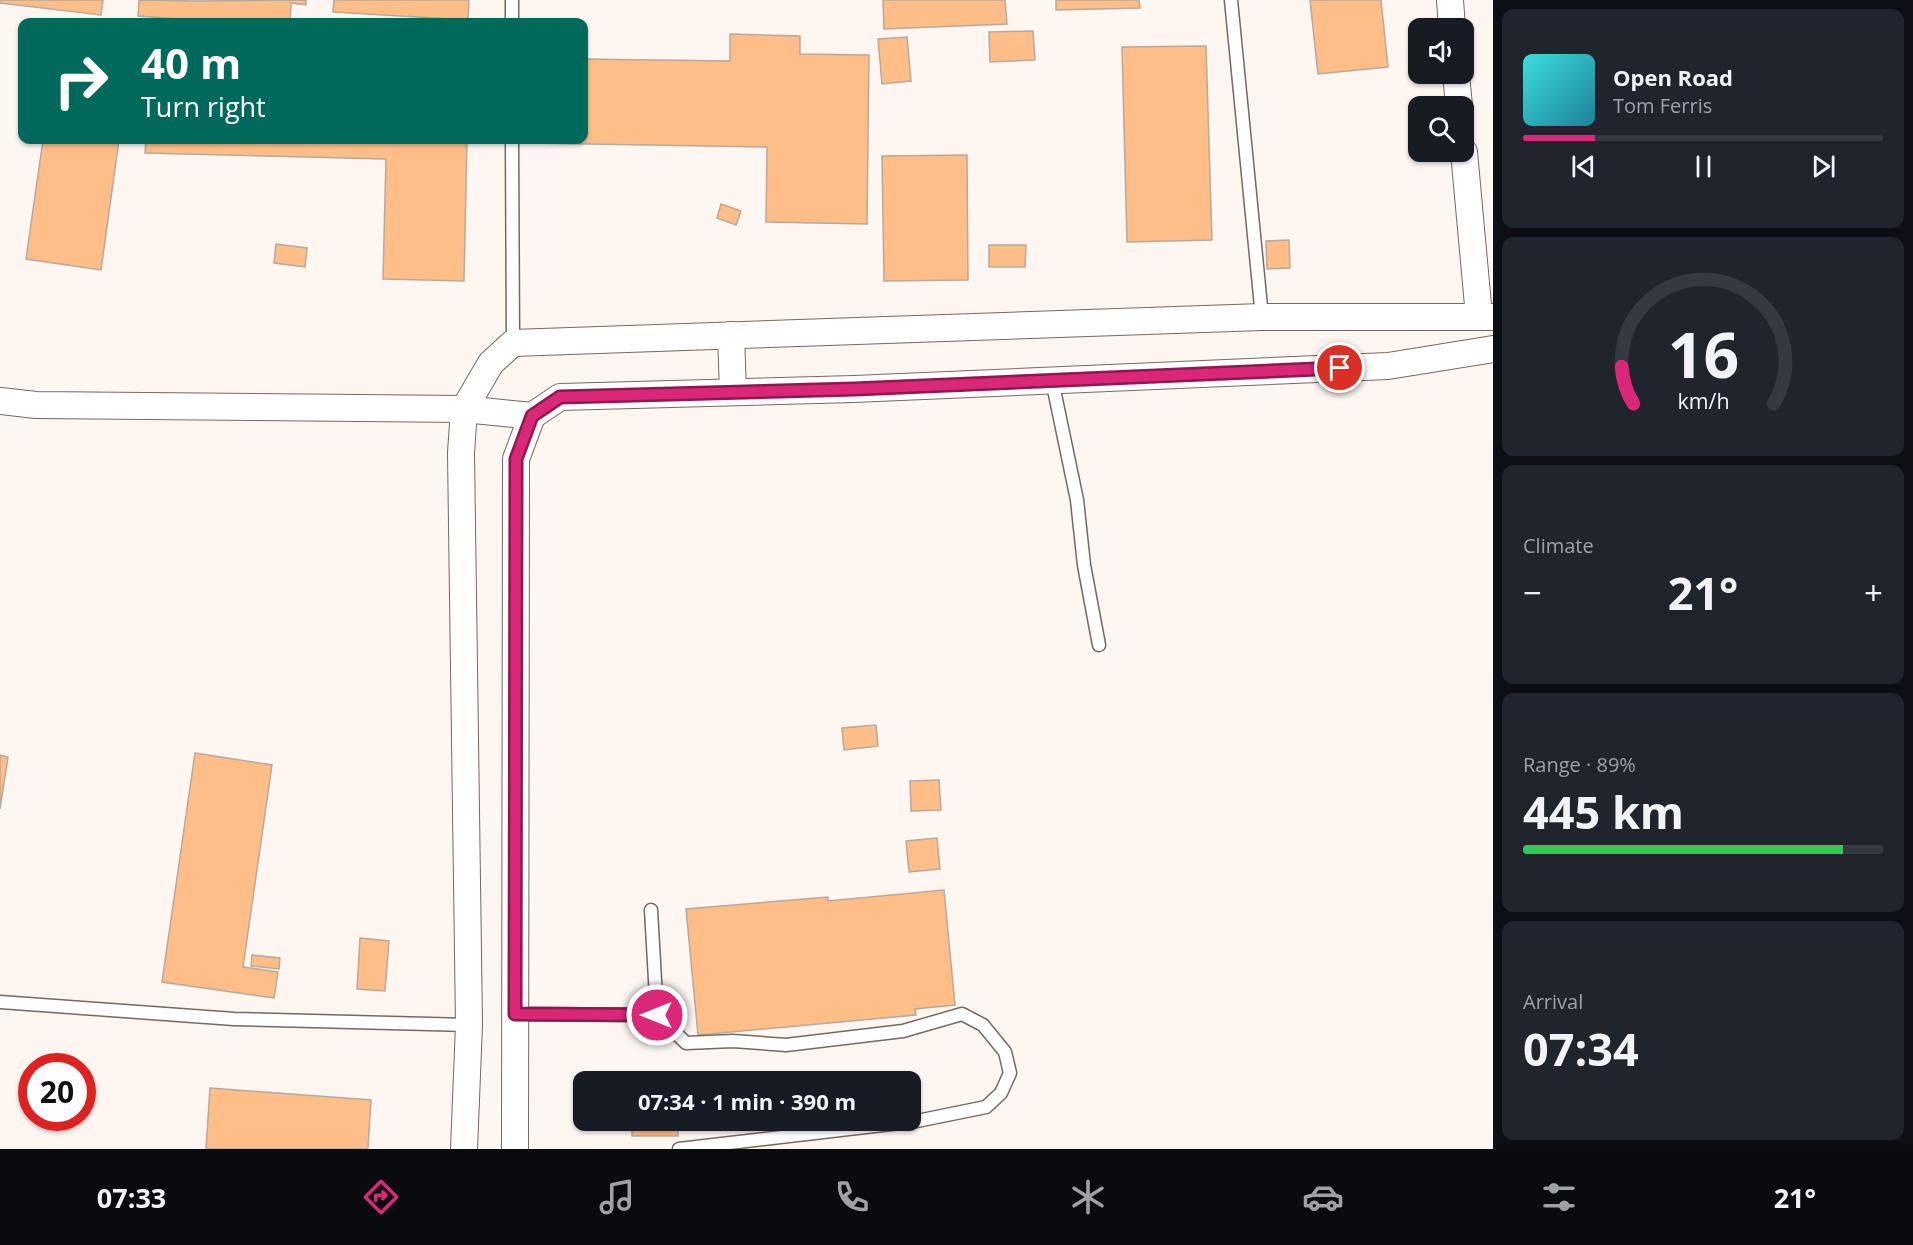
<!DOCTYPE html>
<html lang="en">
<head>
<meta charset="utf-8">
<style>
  :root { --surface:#171b24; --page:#20242c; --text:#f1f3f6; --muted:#9ea1a6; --line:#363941; --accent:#db2777 }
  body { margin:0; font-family:"Open Sans",sans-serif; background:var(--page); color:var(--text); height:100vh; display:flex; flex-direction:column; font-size:22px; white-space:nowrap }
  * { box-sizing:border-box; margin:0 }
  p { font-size:20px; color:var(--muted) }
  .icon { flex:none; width:33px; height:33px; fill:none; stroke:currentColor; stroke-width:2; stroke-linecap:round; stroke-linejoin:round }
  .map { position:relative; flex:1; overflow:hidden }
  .details { display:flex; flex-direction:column; gap:9px; padding:9px; background:#0d0f14; width:420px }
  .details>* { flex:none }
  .banner { position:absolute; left:18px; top:18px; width:570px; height:126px; border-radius:12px; box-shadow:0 2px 4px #0004; background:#00695c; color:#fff; overflow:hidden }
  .buttons { position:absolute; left:1408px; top:18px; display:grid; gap:12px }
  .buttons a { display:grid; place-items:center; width:66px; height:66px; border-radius:12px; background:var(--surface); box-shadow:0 2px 4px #0004; font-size:30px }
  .speed { position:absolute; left:18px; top:1053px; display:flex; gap:12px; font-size:30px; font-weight:700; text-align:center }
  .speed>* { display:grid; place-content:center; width:78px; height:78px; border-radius:50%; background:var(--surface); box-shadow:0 2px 4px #0004; line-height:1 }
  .speed .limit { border:9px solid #d22; background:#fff; color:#111 }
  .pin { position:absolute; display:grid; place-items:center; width:51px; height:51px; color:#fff; margin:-26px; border:3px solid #fff; border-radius:50%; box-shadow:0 2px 6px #0007 }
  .me { position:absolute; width:66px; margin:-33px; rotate:270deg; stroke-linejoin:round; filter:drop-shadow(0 0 4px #0008) }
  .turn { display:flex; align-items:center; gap:21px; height:126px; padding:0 24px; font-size:27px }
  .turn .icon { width:78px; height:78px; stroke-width:2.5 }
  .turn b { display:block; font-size:42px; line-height:51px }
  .big { font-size:45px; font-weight:700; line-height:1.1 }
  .details .widget { flex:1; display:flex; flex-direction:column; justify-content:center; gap:9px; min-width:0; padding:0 21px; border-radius:12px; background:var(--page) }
  .details .dial { align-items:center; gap:0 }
  .dial svg { height:156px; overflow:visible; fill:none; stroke:var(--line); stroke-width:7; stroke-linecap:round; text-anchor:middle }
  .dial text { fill:var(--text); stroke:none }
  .song { display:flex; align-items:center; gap:18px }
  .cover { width:72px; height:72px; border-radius:9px; background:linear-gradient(135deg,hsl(180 70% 55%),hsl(190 70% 35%)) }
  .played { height:6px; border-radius:3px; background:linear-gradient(90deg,var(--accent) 20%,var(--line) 20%) }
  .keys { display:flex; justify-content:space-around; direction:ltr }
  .heat { display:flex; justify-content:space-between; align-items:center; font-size:33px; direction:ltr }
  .charge { height:9px; border-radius:4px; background:linear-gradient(90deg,#34c759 89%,var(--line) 0) }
  .trip { position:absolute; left:573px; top:1071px; width:348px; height:60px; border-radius:12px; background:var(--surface); box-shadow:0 2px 4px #0004; font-weight:700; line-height:60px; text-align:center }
  .tabs { display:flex; height:96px; justify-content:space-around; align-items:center; background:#090b0e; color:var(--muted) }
  .tabs .icon { width:42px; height:42px }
  .tabs .active { color:var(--accent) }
  .tabs b { font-size:27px; color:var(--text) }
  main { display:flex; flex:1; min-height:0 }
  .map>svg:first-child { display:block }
  .building { fill:#ffbd87; stroke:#b7a99d; stroke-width:1.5 }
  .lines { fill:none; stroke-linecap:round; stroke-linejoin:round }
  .service-casing { stroke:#76695e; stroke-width:15 }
  .minor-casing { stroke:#76695e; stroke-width:28 }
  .service { stroke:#fff; stroke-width:12 }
  .minor { stroke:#fff; stroke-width:26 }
  .route-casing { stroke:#8e194d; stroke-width:15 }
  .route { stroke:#db2777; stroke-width:10 }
</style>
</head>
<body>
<main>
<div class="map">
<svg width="1493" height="1149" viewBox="0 0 1493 1149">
  <rect width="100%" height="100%" fill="#fdf6f1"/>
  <g class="building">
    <polygon points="0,0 103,0 101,15 0,3"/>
    <polygon points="139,0 193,1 306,0 306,5 291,3 290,22 220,22 138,16"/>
    <polygon points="334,0 469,0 468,20 333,12"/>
    <polygon points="883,0 1005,0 1007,24 884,29"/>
    <polygon points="1056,0 1139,0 1140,8 1056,10"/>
    <polygon points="1310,0 1381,0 1388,67 1318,74"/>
    <polygon points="1033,31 1035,60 990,62 989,32"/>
    <polygon points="730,34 800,36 800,54 869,55 867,224 766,222 767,147 530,143 530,140 584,140 584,59 730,61"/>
    <polygon points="907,37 911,81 882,84 878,39"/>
    <polygon points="1206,46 1212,240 1127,242 1122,47"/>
    <polygon points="43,140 119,140 101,270 26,259"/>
    <polygon points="146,140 467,140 464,281 383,279 386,159 145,153"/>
    <polygon points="967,155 968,280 884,281 882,156"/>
    <polygon points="721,204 741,211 736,225 717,218"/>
    <polygon points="1289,240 1290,268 1267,269 1266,241"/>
    <polygon points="276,244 307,248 305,267 274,263"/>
    <polygon points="989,245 1026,245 1025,267 989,267"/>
    <polygon points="876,725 878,746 844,750 842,728"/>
    <polygon points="195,753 272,765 243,967 278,972 274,998 162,982"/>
    <polygon points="0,755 8,757 0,809"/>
    <polygon points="939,780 941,810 911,811 910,781"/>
    <polygon points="937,838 940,869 909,872 906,841"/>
    <polygon points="944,890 955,1005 915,1009 916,1015 698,1035 686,909 828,897 828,901"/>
    <polygon points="360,938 389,941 385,991 357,989"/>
    <polygon points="252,955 280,958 279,969 251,966"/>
    <polygon points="677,1073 677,1082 631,1082 631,1074"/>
    <polygon points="210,1088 371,1100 368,1149 206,1149"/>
    <rect x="632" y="1120" width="46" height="16"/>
  </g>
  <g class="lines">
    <defs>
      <g id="service">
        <polyline points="512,0 512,22"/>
        <polyline points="1231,0 1262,317"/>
        <polyline points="512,140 513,343"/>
        <polyline points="1052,380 1077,500 1084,565 1099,645"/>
        <polyline points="651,910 657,1015"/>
        <polyline points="0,1002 234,1019 469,1025"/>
        <polyline points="515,1014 657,1015 686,1043 733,1041 786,1045 903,1031 962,1014 983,1025 1005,1052 1010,1073 1001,1093 986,1107 917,1121 679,1149"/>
      </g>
      <g id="minor">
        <polyline points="1450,0 1452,28"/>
        <polyline points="1456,74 1459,106"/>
        <polyline points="1464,152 1479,316"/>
        <polyline points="731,335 733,392"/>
        <polyline points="0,401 36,405 464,409 532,416"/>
        <polyline points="464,1149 469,1025 461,453 464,409 491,363 513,343 1262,317 1493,317"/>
        <polyline points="515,1149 516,459 532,416 560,397 854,389 1388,366 1493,349"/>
      </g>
    </defs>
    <use href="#service" class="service-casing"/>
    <use href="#minor" class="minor-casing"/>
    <use href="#service" class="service"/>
    <use href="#minor" class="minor"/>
  </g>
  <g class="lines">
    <defs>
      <polyline id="route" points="657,1015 515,1014 516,459 532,416 560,397 854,389 1340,368"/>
    </defs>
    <use href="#route" class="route-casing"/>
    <use href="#route" class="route"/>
  </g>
</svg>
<div class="buttons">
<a><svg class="icon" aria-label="sound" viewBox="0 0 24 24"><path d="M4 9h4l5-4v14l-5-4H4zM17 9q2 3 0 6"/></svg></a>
<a><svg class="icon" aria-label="search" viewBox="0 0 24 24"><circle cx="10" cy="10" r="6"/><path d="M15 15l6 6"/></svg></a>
</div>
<div class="speed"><div class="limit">20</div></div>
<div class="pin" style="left:1340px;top:368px;background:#d93025"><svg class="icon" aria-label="arrive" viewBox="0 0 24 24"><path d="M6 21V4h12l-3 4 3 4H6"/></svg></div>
<svg class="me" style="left:657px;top:1015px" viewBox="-20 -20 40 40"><circle r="17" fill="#db2777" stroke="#fff" stroke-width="3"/><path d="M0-11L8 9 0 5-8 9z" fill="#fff"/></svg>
<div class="trip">07:34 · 1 min · 390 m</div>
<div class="banner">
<div class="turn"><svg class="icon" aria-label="right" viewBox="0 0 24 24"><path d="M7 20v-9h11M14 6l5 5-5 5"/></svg><div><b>40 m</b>Turn right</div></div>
</div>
</div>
<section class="details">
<div class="widget">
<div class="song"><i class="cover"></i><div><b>Open Road</b><p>Tom Ferris</p></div></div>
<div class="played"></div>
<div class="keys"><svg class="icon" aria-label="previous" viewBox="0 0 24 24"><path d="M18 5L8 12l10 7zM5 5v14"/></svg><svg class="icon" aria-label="pause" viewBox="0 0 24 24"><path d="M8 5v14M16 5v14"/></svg><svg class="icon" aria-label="next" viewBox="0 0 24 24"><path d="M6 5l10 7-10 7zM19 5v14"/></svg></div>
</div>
<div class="widget dial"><svg viewBox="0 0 100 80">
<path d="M14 69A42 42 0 1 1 86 69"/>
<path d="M14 69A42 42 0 0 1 8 50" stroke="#db2777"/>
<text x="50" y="56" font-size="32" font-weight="700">16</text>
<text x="50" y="72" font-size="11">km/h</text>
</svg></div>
<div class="widget"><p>Climate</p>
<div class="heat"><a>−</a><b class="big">21°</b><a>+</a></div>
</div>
<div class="widget"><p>Range · 89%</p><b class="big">445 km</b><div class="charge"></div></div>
<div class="widget"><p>Arrival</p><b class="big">07:34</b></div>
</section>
</main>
<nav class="tabs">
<b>07:33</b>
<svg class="icon active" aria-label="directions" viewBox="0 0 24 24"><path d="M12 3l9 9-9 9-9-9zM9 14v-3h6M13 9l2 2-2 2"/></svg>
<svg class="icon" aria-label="music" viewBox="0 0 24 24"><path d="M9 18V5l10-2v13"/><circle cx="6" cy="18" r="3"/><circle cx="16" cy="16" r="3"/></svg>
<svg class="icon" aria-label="phone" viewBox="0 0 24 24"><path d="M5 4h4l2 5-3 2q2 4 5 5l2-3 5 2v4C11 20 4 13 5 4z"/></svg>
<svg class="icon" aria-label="climate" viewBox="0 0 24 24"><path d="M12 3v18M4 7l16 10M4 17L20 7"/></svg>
<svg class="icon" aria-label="car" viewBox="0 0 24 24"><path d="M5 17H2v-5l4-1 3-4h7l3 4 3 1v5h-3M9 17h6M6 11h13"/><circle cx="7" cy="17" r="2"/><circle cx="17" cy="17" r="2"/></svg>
<svg class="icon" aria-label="filters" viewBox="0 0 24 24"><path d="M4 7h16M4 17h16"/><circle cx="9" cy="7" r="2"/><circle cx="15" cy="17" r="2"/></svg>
<b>21°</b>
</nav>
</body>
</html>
